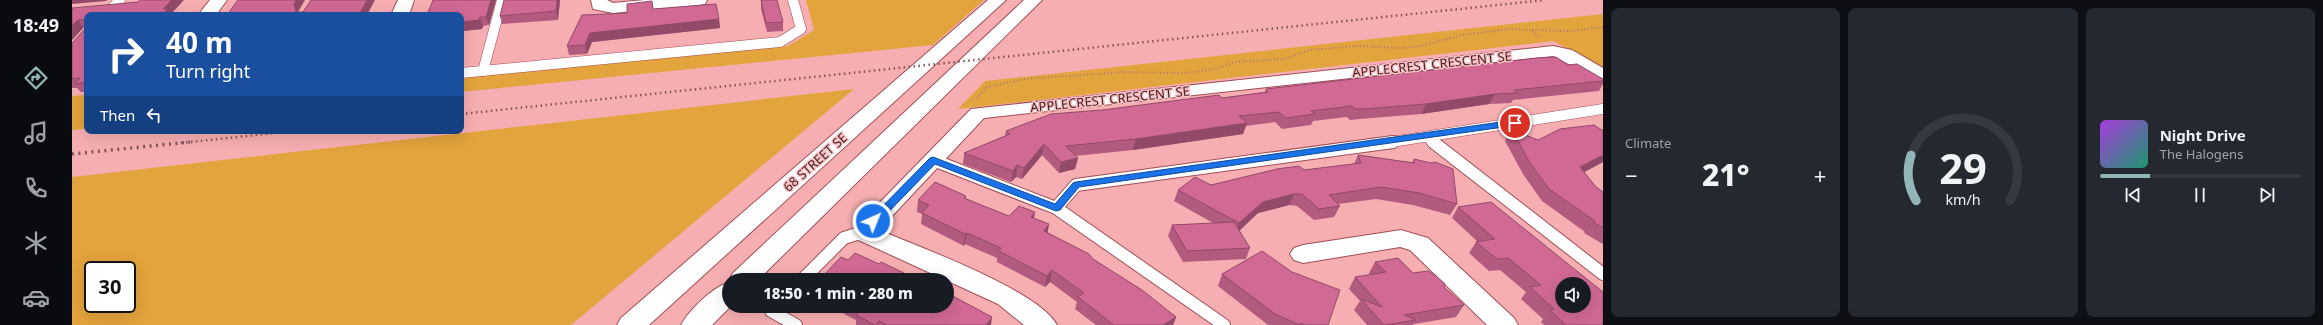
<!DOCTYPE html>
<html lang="en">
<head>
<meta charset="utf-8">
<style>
  :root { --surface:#171b24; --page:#242831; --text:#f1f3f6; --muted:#9ea1a6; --line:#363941; --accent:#92b6b8 }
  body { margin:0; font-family:"Noto Sans",sans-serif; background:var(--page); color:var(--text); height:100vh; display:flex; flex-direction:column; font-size:15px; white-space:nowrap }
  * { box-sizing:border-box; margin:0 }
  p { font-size:13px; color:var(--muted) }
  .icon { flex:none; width:22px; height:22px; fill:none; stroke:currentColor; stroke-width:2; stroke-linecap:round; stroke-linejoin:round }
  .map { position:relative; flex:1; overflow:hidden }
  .panel { display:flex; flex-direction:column; gap:8px; padding:8px; background:#0d0f14; width:720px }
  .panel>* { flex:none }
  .top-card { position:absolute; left:12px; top:12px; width:380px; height:122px; border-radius:8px; box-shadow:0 4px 16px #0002; background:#1a4fa0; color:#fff; overflow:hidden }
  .buttons { position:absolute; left:1483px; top:277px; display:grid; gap:8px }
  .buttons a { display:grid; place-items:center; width:36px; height:36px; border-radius:50%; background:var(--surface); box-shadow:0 4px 16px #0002; font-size:20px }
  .speed { position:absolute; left:12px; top:261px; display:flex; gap:8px; font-size:20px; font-weight:700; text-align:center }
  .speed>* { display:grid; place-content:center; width:52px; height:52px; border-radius:50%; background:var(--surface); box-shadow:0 4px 16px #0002; line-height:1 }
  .speed .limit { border:2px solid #111; border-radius:6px; background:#fff; color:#111 }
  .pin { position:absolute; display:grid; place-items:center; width:34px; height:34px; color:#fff; margin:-17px; border:2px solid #fff; border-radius:50%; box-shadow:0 1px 4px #0007 }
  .me { position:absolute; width:44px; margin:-22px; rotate:44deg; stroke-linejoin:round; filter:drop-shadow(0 0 3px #0008) }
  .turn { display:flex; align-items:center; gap:14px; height:84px; padding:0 16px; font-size:18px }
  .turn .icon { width:52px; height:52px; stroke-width:2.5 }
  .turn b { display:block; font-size:28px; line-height:34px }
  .then { display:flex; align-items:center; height:38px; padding:0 16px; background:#0003; gap:8px; font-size:15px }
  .big { font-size:30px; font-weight:800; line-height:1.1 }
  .panel .tile { flex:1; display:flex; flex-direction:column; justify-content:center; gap:6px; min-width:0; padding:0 14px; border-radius:8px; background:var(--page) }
  .panel .dial { align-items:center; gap:0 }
  .dial svg { height:104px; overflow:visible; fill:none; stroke:var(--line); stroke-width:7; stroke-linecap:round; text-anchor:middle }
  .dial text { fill:var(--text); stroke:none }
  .song { display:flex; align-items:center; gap:12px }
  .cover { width:48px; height:48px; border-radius:6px; background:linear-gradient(135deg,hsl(280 70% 55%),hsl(160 70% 35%)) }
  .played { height:4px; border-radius:2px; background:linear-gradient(90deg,var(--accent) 25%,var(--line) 25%) }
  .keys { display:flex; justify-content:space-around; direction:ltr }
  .heat { display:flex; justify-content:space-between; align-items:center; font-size:22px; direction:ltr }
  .panel .tiles { flex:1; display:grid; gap:8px; grid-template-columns:repeat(3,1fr) }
  .trip { position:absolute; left:650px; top:273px; width:232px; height:40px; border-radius:20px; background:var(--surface); box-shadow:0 4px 16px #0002; font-weight:800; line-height:40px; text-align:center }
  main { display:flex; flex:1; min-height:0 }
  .tabs { display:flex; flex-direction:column; width:72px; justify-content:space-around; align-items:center; background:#090b0e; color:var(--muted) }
  .tabs .icon { width:28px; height:28px }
  .tabs .selected { color:var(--accent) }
  .tabs b { font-size:18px; color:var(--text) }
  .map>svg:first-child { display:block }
  .green { fill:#e3a33d; fill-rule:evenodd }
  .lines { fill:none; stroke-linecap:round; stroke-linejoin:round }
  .service-far1-casing { stroke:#a04e56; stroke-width:11 }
  .service-casing { stroke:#a04e56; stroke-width:14 }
  .minor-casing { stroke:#a04e56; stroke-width:2 }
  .secondary-casing { stroke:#a04e56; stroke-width:2 }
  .path { stroke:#af7578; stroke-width:2; stroke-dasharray:1 2.5; stroke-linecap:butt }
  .service-far1 { stroke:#fff; stroke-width:10 }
  .service { stroke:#fff; stroke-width:12 }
  .minor { fill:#fff; fill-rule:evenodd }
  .secondary { fill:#fff; fill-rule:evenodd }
  .rail-far1 { stroke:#865558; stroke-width:2.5; stroke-dasharray:1.5 3.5; stroke-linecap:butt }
  .rail { stroke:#865558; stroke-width:3.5; stroke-dasharray:2 4.5; stroke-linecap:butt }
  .wall { fill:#b35a7f }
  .shaded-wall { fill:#924a68 }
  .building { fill:#d06994; stroke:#924a68; fill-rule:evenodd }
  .route { fill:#1a73e8; stroke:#114b97 }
  .labels { text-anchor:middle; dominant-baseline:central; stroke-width:3; stroke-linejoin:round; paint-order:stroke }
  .street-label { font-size:13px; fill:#411e21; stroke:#f9c0c3 }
</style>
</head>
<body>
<main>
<nav class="tabs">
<b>18:49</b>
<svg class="icon selected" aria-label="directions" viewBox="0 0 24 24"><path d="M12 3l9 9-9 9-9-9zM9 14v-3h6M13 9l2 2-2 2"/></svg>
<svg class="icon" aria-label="music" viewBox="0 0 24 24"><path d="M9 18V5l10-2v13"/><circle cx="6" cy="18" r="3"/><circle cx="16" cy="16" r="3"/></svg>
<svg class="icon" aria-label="phone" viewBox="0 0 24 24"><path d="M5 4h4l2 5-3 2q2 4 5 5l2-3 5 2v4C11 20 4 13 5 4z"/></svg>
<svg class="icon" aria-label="climate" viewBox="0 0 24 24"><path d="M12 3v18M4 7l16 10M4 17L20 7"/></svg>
<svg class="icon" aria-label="car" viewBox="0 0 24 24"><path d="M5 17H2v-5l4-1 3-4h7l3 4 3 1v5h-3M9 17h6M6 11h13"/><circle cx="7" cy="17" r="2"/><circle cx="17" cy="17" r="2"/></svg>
</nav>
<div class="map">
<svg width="1531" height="325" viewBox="0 0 1531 325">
  <rect width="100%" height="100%" fill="#f7aeb2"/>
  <g class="green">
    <polygon points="734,0 912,0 861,45 389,92 389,77 716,46 742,30"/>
    <polygon points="1531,14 1531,69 1482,41 886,109 913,81"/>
    <path d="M782,89L499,325H0V177ZM21,270H55V304H21Z"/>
    <polygon points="15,95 15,129 0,130 0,96"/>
  </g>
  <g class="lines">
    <defs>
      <g id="service-far1">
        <polyline points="33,15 48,0"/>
        <polyline points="411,71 430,0"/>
        <polyline points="389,73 708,42 729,29 721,0"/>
        <polyline points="1355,137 1362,143"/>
        <polyline points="1313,143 1531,109"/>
      </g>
      <g id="service">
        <polyline points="1361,142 1531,274"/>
        <polyline points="861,160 984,208 1152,325"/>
        <polyline points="984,208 1004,185 1321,142"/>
        <polyline points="730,280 772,238 791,232"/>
        <polyline points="704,306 699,311 724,325"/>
      </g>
      <g id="minor">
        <polygon points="138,0 155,0 144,15 126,15"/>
        <polygon points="326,0 342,0 337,15 319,15"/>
        <polygon points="519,0 535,0 541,3 573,0 635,0 633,4 627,5 541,13 521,9"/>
        <path d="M1481,46L1500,50L1531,68V82L1481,56L912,118L807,230C847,247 966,290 985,325H952L926,304L782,238L779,232L899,109Z"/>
        <polygon points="1329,230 1356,238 1442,318 1446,325 1415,325 1338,250 1328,247 1231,263 1222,260 1218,254 1222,248 1231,245"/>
      </g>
      <g id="secondary">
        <polygon points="916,0 934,0 577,325 545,325 549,318"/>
        <polygon points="952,0 970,0 686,280 657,280 661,273"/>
        <path d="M657,282V306H659L640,325H609C618,309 640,288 657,282Z"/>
      </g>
    </defs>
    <use href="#service-far1" class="service-far1-casing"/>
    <use href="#service" class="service-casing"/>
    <use href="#minor" class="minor-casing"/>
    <use href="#secondary" class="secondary-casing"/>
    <g class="path">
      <polyline points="1460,30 1498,31 1531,27"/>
      <polyline points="905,98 915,87 953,79 1052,72 1114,73 1143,69 1163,62 1212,59 1237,50 1285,46 1330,48 1349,46 1390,35 1435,29 1459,30 1468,37"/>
    </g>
    <use href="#service-far1" class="service-far1"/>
    <use href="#service" class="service"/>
    <use href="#minor" class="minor"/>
    <use href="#secondary" class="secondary"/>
    <g class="rail-far1">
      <polyline points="389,114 1473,0"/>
      <polyline points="109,143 221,131"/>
    </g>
    <polyline class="rail" points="0,154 118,142"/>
  </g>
  <g class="wall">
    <polygon points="361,0 424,0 417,25 411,26 410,29 391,31 389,37 389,15"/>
    <polygon points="488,0 486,20 430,24 428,16"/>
    <polygon points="689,0 711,22 711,31 695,32 689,9"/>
    <polygon points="580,1 581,9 647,19 648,28 520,42 515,54 497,55 495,46 555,13"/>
    <polygon points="0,8 99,14 99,15 15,15 15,92 9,92 5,88 0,88 0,43 14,28 11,28 0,40"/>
    <polygon points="1496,65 1531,79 1531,84 1527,91 1441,100 1439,103 1417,104 1349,114 1288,119 1278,120 1275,117 1241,121 1239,125 1210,129 1203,122 1174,126 1171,134 1061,150 1003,156 1006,158 1003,169 987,173 970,155 950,179 944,177 939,182 891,164 892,153 933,136 934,131 1030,110 1150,98 1193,92 1194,89"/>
    <polygon points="1440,130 1466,140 1531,162 1512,172 1524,187 1531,192 1531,244 1512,233 1513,232 1470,201 1451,174 1433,141"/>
    <polygon points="1286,155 1340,163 1342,159 1385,204 1378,215 1341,205 1304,199 1266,204 1268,206 1262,217 1242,220 1225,206 1217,205 1186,213 1167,230 1178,248 1174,259 1111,262 1096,236 1100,225 1141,223 1102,201 1106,190 1232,170 1282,164"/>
    <polygon points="894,196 894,199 937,216 962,218 977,224 975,232 1021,259 1104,317 1101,325 1024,325 1003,309 1005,302 978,282 973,287 925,262 925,258 893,244 892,246 849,224 850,214 845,212 846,200"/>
    <polygon points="1386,207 1531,325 1472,325 1469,322 1471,319 1449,299 1454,292 1428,270 1417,271 1397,253 1404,242 1405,241 1380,218"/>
    <polygon points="1303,262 1341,273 1372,287 1392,305 1384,317 1342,324 1341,325 1295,325 1282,310 1288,301 1277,289 1283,277 1298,275 1297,273"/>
    <polygon points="1150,274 1256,325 1196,325 1146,286"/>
    <polygon points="768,306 875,306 919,325 784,325 784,320 772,314 772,308"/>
  </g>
  <g class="shaded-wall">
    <polygon points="0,0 35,0 34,1 0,4"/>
    <polygon points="100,0 112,0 99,14 99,15 90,15 91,9"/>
    <polygon points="224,0 233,0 226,12 224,12 222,4"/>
    <polygon points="295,0 303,0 295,15 287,15"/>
    <polygon points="419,0 424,0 417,25 414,17"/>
    <polygon points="485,0 488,0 486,20 484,11"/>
    <polygon points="408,17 411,26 410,29 391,31 389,37 389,22"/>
    <polygon points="647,19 648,28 520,42 515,54 513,45 518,33"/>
    <polygon points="6,20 11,28 0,40 0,26"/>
    <polygon points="1423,94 1417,104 1349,114 1354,104"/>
    <polygon points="1175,123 1171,134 1061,150 1064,139"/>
    <polygon points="972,144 970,155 950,179 952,168"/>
    <polygon points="1531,155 1531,162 1501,178 1508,167"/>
    <polygon points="1006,158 1003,169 987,173 989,162"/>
    <polygon points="945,165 944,177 939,182 941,171"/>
    <polygon points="1222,194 1217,205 1186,213 1163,235 1167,223 1191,202"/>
    <polygon points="963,212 961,224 959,217"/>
    <polygon points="977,224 975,236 972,231"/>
    <polygon points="895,233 893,244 892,246 893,234"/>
    <polygon points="980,270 978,282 973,287 975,276"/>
    <polygon points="832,273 832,280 826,280"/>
    <polygon points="920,317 919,325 914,325"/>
    <polygon points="1104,317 1101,325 1091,325"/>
  </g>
  <g class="building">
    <polygon points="68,0 100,0 91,9 96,8 90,15 15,15 15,24 14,20 6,20 0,26 0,8 66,2"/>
    <polygon points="166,0 224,0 222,4 224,12 231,12 239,0 295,0 287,15 155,15"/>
    <polygon points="361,0 419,0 414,17 408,17 407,20 389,22 389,15 355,15"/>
    <polygon points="432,0 485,0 484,11 428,16"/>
    <polygon points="689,0 705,0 711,22 694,23"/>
    <polygon points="580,1 581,9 644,4 647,19 518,33 513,45 495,46 510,15 555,13 555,4"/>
    <polygon points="15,27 15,82 3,84 8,78 0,79 0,46 1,46 0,46 0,43"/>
    <polygon points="1484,57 1496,65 1505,64 1531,79 1531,81 1442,90 1445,93 1423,94 1354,104 1293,109 1283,109 1280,106 1239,111 1243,114 1214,118 1207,112 1167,116 1175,123 1064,139 994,146 1006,158 989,162 972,144 952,168 945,165 941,171 892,153 938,134 934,131 979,114 1030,110 1147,95 1150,98 1196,92 1194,89 1464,58"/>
    <polygon points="1522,125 1530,130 1531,130 1531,155 1508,167 1524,187 1531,192 1531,228 1521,222 1523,221 1477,189 1458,163 1440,130 1466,140 1488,129"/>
    <polygon points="1286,155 1342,163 1342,159 1359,163 1363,162 1381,169 1385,204 1347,193 1309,187 1257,195 1268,206 1247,209 1230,194 1222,194 1191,202 1167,223 1106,190 1123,177 1139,185 1205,169 1227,166 1232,170 1289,163"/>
    <polygon points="863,182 894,196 892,198 937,216 947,206 963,212 959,217 977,224 972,231 1017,254 1021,259 1070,290 1104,317 1091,325 1042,325 1006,297 1012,293 980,270 975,276 927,251 929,248 895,233 893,234 850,213 857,205 846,200"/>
    <path d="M1419,202L1531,292V325H1494L1478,310L1482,309L1458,287L1469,285L1436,258L1425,259L1404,242L1423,239L1386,207ZM1490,284H1512V306H1490Z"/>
    <polygon points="1162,222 1178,248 1115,251 1100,225"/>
    <polygon points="1190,251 1220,272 1268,290 1256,325 1233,325 1228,323 1228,325 1203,314 1150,274"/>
    <polygon points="783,253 807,264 809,262 832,273 826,280 747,280 769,257 776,260"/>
    <polygon points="1326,258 1341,273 1356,271 1364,276 1373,284 1372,287 1392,305 1332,315 1344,320 1312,325 1289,299 1310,307 1283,277 1314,272 1303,262"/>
    <polygon points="875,293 920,317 914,325 815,325 807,321 804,325 803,325 784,315 788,311 779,306 875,306"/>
  </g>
  <polygon class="route" points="1443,120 1446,121 1446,125 1007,187 988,210 984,211 863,164 805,224 798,224 796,221 858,158 861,157 983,204 1001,183 1004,182"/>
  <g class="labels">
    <g class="street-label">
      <text transform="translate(1360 64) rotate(-6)">APPLECREST CRESCENT SE</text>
      <text transform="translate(1038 99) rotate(-6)">APPLECREST CRESCENT SE</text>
      <text transform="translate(743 162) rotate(-42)">68 STREET SE</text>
    </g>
  </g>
</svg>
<div class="buttons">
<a><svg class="icon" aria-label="sound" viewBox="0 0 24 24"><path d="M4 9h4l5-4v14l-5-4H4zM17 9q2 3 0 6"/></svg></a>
</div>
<div class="speed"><div class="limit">30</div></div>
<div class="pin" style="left:1443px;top:123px;background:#d93025"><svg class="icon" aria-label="arrive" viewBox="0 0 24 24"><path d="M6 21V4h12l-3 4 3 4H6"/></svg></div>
<svg class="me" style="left:801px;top:221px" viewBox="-20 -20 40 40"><circle r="17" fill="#1a73e8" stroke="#fff" stroke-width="3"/><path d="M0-11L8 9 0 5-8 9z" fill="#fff"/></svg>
<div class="trip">18:50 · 1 min · 280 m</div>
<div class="top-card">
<div class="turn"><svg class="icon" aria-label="right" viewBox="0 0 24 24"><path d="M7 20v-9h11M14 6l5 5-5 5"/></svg><div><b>40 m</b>Turn right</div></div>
<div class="then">Then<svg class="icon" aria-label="left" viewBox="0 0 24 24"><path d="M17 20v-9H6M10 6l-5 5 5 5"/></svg></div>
</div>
</div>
<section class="panel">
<div class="tiles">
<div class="tile"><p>Climate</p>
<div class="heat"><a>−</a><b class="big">21°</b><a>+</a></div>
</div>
<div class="tile dial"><svg viewBox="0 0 100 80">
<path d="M14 69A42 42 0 1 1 86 69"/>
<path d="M14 69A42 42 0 0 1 10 34" stroke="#92b6b8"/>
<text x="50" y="56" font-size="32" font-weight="700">29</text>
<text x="50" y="72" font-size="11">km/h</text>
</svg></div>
<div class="tile">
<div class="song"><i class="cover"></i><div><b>Night Drive</b><p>The Halogens</p></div></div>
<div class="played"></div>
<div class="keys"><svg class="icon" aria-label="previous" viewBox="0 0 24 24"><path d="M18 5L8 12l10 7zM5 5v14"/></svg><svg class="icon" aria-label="pause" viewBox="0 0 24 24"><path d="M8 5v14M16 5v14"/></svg><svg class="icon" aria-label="next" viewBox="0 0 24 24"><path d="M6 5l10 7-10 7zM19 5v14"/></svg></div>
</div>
</div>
</section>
</main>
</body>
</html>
